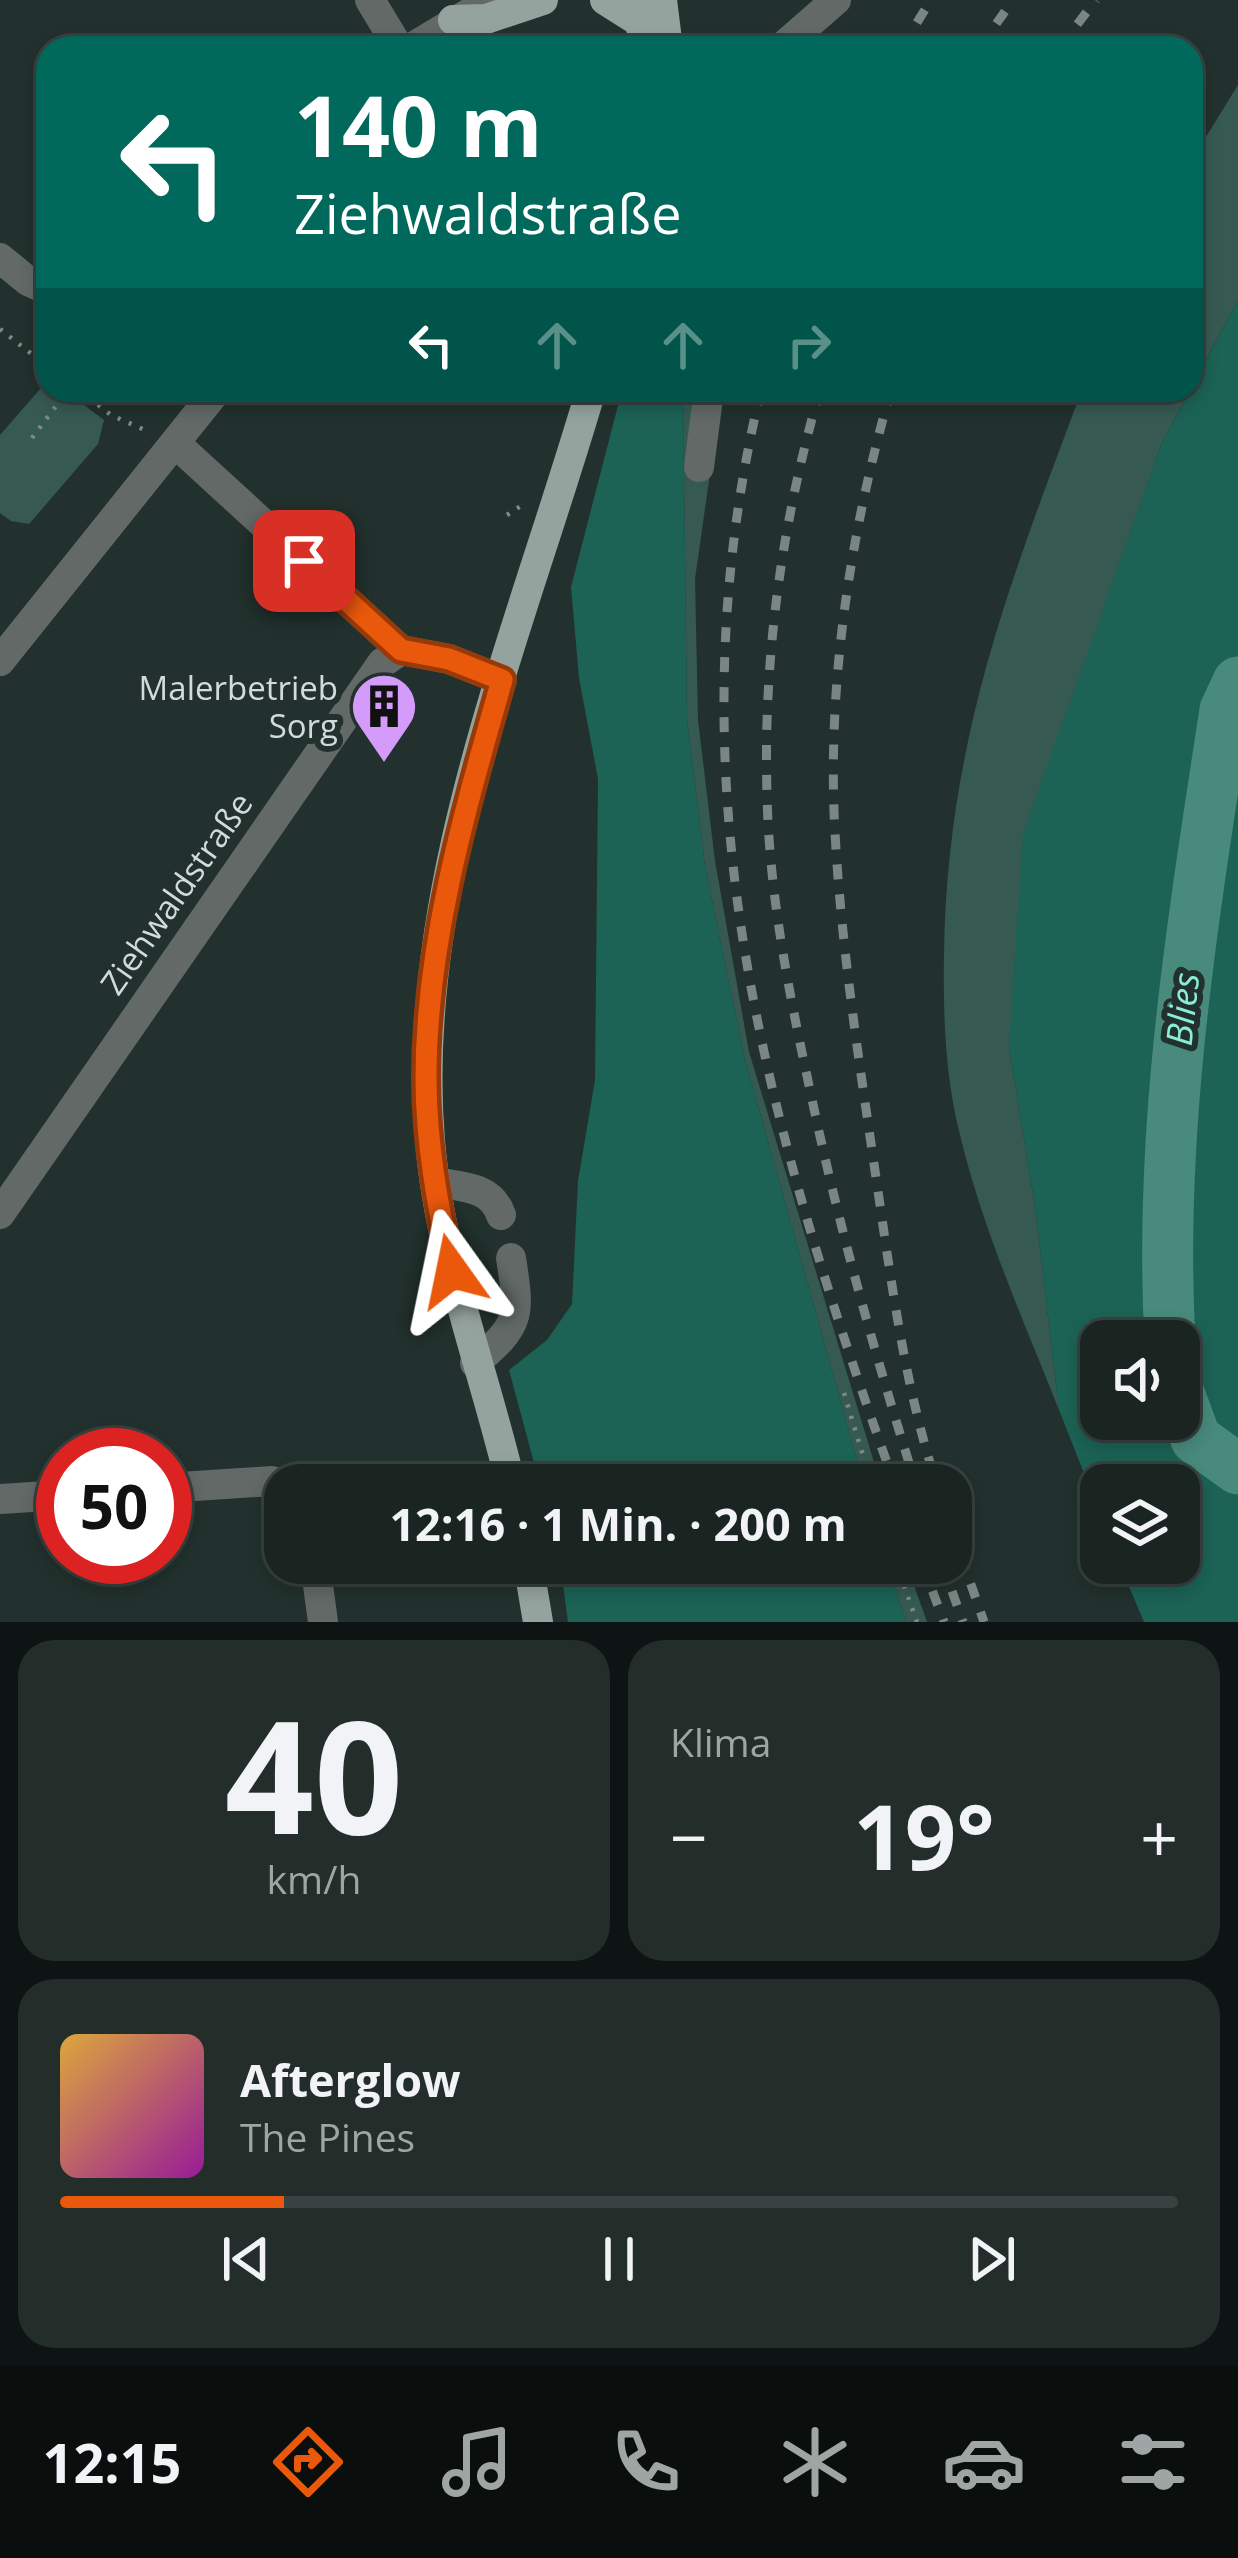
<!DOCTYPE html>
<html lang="de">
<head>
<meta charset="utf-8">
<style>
  :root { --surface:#1a2522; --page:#232d2a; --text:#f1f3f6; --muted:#9fa5a5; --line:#384240; --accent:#ea580c }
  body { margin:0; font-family:"Open Sans",sans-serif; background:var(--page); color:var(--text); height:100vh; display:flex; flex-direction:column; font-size:45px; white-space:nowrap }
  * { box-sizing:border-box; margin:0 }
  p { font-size:39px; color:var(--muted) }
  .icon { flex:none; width:66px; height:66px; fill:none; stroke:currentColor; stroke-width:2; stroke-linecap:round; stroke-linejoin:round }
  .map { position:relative; height:1622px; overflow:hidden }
  .drawer { display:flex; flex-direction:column; gap:18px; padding:18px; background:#0e1413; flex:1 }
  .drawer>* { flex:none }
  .top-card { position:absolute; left:36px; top:36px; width:1167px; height:366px; border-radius:36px; box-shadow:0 6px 18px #0003,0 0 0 3px var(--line); background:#00695c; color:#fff; overflow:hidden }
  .buttons { position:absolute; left:1080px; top:1320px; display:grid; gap:24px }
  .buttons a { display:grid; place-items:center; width:120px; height:120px; border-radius:24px; background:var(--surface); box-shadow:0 6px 18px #0003,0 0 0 3px var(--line); font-size:60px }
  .speed { position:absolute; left:36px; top:1428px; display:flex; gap:24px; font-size:60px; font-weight:700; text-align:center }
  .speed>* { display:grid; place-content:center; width:156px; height:156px; border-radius:50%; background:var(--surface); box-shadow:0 6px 18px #0003,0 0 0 3px var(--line); line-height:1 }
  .speed .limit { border:18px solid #d22; background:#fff; color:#111 }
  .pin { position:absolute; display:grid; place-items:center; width:102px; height:102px; color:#fff; margin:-51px; border-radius:24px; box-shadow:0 6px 18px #0006 }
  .me { position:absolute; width:132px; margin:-66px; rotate:348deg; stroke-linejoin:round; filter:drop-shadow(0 0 9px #0008) }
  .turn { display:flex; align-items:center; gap:42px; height:252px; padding:0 60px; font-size:54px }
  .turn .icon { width:156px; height:156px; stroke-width:2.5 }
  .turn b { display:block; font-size:84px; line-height:102px }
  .lanes { display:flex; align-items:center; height:114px; padding:0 60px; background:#0003; justify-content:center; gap:60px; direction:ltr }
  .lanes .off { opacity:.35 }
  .big { font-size:90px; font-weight:700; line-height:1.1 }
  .drawer .widget { flex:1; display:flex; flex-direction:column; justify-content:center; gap:18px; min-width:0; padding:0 42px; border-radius:36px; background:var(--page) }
  .drawer .dial { align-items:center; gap:0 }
  .dial b { font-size:156px; line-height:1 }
  .song { display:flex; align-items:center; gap:36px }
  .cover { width:144px; height:144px; border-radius:18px; background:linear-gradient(135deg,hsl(40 70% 55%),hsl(300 70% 35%)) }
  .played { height:12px; border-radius:6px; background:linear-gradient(90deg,var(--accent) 20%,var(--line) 20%) }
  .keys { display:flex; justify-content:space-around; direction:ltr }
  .heat { display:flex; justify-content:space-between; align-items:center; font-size:66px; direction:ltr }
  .drawer .tiles { flex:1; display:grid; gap:18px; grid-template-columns:1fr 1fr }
  .widget:last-child { grid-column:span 2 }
  .trip { position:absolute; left:264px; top:1464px; width:708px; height:120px; border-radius:36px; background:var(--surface); box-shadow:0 6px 18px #0003,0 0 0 3px var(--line); font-weight:700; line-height:120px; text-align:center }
  .menu { display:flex; height:192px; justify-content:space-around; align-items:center; background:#0a0f0e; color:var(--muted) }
  .menu .icon { width:84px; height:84px }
  .menu .active { color:var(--accent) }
  .menu b { font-size:54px; color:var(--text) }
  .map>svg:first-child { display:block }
  .green { fill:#365a52 }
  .forest { fill:#1c6255; fill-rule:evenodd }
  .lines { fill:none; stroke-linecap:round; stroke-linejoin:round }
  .river { stroke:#488a7c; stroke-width:51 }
  .path { stroke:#7e8a87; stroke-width:4.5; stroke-dasharray:3 9; stroke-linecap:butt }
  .minor { stroke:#626967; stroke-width:30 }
  .major { stroke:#95a39f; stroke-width:30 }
  .rail { stroke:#7a8683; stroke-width:9; stroke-dasharray:15 15; stroke-linecap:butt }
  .route-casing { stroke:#983908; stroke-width:30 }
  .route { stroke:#ea580c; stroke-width:21 }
  .labels { text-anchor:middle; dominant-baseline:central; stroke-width:12; stroke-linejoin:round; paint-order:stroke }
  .poi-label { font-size:33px; fill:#d2dbd9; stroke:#22312d; text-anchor:end }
  .street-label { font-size:33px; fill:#d2dbd9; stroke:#22312d }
  .water-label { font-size:36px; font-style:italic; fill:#88eed8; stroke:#22312d }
</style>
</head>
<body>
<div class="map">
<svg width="1238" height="1622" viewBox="0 0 1238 1622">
  <rect width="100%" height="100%" fill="#22312d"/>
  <g class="green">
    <polygon points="1238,85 1238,300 1191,388 1191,161"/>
    <polygon points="48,380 48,390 64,390 104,420 98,444 29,524 11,521 0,513 0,435"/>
    <polygon points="683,390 722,390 695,579 698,720 715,861 749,1052 881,1485 864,1485 744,1056 705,866 687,719"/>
    <path d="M1082,390H1190L1161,445L1100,620L1009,1047L1035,1206L1059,1410C1023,1319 983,1230 960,1135C945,1076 943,1014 944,954C947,742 1009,584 1082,390Z"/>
    <polygon points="888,1563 906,1563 927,1622 906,1622"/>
  </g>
  <g class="forest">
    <path d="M1238,300V1622H1144L1119,1563H1179V1485H1101V1516L1059,1410L1035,1206L1009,1047L1023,834L1161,445ZM1101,1341H1179V1419H1101Z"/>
    <polygon points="622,390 683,390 687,719 705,866 744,1056 864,1485 540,1485 509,1370 547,1340 572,1304 578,1181 595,1080 598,779 579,678 571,587"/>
    <polygon points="560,1563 888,1563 906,1622 568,1622"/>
  </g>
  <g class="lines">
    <g class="river">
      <path d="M1170,1341C1158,1128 1193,920 1225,710L1238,682"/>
      <polyline points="1179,1393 1196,1439 1238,1469"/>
    </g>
    <g class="path">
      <polyline points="0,329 48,367"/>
      <polyline points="79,390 111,415 147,431"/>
      <polyline points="32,438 68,390"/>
      <polyline points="507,515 527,502"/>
      <polyline points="844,1393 872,1485"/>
      <polyline points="896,1563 917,1622"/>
    </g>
    <g class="minor">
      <polyline points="370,0 399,48"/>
      <polyline points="411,48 491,0"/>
      <polyline points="781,48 836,0"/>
      <polyline points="0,258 28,281 48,290"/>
      <polyline points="175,443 401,650"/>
      <polyline points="699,467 709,390"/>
      <polyline points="0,661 217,390"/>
      <path d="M435,1182C462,1187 491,1186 501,1215"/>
      <polyline points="0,1214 382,663 401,650 449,659 502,680"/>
      <path d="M475,1363C521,1324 520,1316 511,1258"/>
      <polyline points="165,1488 272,1481 285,1485"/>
      <polyline points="0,1499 63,1495"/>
      <polyline points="315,1563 323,1622"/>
    </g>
    <g class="major">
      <polyline points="605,0 643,24"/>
      <polyline points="633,0 647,48"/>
      <polyline points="662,0 668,48"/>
      <polyline points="453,20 486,19 543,0"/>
      <path d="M511,1485C484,1370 440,1260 430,1141C409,886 521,630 591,390"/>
      <polyline points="528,1563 538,1622"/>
    </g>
    <g class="rail">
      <polyline points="901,48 931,0"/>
      <polyline points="979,48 1013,0"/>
      <polyline points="1059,48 1096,0"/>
      <path d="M761,390C668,778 764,1120 895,1485"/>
      <path d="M820,390C782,521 763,657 767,794C769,894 789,993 810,1090C838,1224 875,1355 916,1485"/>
      <path d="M891,390C852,526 829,670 834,812C839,930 857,1047 874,1164C890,1271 903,1382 937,1485"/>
      <polyline points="951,1527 984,1622"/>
      <polyline points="922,1563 944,1622"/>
      <polyline points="942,1563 963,1622"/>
    </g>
  </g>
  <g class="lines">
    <defs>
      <path id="route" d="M304,561L401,650L449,659L502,680C465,810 426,942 426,1078C426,1143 438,1208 452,1271"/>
    </defs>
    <use href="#route" class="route-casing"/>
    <use href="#route" class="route"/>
  </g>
  <defs>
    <symbol id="building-pin" viewBox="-11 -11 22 30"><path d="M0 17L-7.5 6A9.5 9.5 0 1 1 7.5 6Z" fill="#d59bfb" stroke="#22312d"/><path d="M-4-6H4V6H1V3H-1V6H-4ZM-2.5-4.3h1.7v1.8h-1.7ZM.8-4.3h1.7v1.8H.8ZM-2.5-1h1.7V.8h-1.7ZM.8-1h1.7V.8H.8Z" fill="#111"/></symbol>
  </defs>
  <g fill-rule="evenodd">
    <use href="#building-pin" x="346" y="668" width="76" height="104"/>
  </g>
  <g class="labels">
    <g class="poi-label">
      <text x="338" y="687">Malerbetrieb<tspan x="338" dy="38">Sorg</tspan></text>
    </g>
    <g class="street-label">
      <text transform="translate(176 893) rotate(-55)">Ziehwaldstraße</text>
    </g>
    <g class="water-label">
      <text transform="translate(1182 1009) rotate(-84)">Blies</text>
    </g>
  </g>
</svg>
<div class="buttons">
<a><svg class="icon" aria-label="sound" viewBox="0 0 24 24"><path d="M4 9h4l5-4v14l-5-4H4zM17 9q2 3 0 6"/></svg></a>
<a><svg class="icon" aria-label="layers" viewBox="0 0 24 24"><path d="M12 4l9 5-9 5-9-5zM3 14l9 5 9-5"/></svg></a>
</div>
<div class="speed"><div class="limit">50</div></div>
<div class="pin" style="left:304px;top:561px;background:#d93025"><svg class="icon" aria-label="arrive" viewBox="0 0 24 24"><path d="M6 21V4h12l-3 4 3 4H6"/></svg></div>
<svg class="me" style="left:452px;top:1271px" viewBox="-20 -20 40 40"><path d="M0-17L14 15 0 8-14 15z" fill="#ea580c" stroke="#fff" stroke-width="4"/></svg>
<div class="trip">12:16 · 1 Min. · 200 m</div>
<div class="top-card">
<div class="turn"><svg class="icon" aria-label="left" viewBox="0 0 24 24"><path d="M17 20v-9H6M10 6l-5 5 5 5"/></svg><div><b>140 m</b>Ziehwaldstraße</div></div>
<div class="lanes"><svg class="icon" aria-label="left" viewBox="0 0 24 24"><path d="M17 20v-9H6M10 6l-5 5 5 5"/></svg><svg class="icon off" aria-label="ahead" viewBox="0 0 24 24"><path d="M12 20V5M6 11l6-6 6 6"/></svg><svg class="icon off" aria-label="ahead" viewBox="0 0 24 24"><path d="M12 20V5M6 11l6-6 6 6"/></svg><svg class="icon off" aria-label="right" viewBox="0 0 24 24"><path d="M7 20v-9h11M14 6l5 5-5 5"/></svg></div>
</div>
</div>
<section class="drawer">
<div class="tiles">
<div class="widget dial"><b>40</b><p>km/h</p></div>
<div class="widget"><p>Klima</p>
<div class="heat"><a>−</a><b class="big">19°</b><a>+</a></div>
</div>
<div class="widget">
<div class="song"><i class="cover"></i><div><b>Afterglow</b><p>The Pines</p></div></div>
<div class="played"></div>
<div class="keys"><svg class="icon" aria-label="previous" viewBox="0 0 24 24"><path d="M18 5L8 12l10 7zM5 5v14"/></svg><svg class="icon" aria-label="pause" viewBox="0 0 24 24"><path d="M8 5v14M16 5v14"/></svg><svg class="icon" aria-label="next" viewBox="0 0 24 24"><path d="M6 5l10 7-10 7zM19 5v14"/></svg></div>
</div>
</div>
</section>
<nav class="menu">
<b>12:15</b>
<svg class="icon active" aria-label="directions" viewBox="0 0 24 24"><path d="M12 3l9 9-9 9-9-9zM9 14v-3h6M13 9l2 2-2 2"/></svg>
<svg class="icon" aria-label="music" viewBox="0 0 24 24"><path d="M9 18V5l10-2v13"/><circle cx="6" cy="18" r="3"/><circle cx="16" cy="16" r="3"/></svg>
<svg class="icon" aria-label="phone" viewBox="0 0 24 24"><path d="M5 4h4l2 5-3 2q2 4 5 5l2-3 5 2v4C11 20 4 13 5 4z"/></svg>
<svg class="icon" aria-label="climate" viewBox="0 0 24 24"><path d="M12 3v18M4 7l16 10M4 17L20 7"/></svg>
<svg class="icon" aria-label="car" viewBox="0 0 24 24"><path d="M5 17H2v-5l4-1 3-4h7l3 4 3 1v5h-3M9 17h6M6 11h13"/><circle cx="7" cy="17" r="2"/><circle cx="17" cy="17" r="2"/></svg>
<svg class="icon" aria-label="filters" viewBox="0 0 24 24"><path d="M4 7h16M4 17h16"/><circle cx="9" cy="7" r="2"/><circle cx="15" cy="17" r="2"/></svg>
</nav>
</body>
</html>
